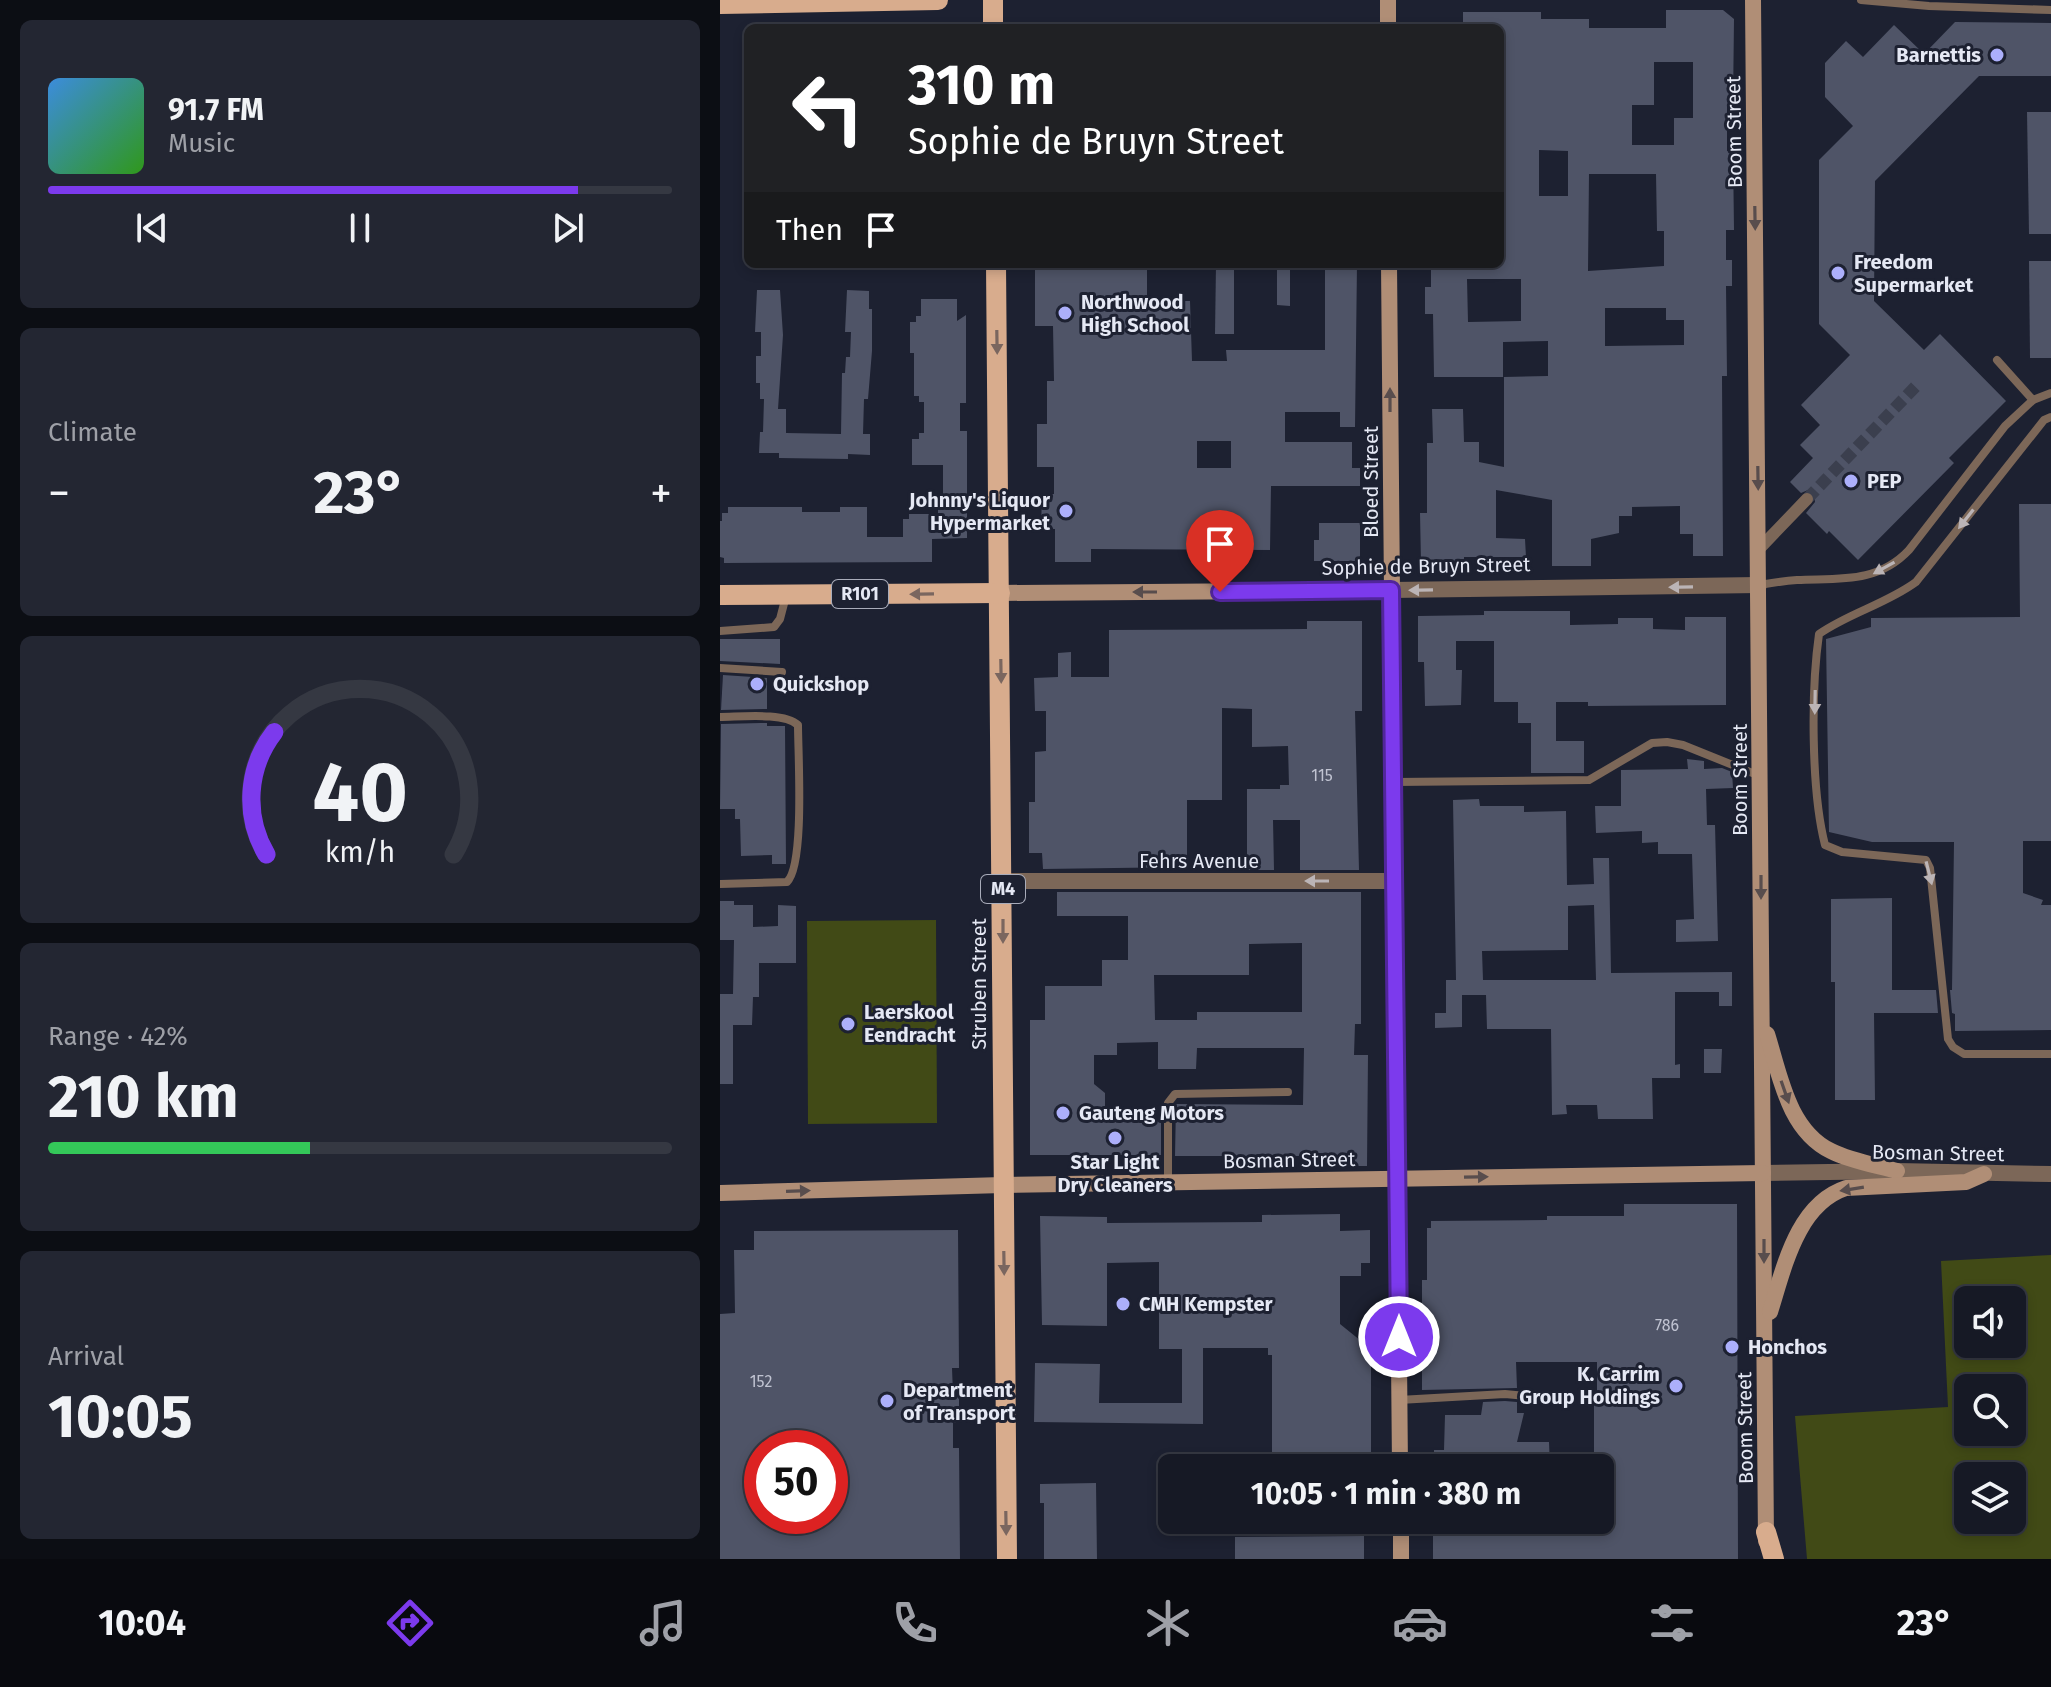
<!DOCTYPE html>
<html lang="en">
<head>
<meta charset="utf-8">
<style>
  :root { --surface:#161925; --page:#232632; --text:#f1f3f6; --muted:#9ea0a7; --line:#353842; --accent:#7c3aed }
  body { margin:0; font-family:"Fira Sans",sans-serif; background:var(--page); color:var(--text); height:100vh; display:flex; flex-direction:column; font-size:30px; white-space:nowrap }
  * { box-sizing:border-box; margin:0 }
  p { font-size:26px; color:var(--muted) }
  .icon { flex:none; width:44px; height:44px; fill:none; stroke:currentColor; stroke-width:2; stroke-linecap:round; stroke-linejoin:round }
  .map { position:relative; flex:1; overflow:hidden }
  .details { display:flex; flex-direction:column; gap:20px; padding:20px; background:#0c0e14; width:720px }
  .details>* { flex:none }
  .hud { position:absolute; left:24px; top:24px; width:760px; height:244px; border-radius:12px; box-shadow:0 4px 12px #0003,0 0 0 2px var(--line); background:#202124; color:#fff; overflow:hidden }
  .controls { position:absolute; left:1234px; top:1286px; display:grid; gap:16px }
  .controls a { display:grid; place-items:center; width:72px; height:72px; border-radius:12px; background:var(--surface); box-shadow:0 4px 12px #0003,0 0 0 2px var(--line); font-size:40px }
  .speed { position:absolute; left:24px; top:1430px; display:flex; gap:16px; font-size:40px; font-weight:700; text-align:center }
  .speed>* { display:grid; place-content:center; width:104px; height:104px; border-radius:50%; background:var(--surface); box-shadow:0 4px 12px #0003,0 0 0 2px var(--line); line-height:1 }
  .speed .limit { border:12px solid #d22; background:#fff; color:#111 }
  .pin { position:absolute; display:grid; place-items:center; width:68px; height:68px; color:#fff; margin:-82px -34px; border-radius:50% 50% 50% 0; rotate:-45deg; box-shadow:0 0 8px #0007 }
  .pin .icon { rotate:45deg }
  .me { position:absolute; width:88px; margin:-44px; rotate:0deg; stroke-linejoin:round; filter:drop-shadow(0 0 6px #0008) }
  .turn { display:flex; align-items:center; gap:28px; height:168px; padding:0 32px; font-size:36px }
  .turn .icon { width:104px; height:104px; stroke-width:2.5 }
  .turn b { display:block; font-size:56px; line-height:68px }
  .then { display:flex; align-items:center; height:76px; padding:0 32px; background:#0003; gap:16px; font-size:30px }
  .big { font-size:60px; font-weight:700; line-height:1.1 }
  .details .card { flex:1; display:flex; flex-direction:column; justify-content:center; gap:12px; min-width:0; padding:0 28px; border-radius:12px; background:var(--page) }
  .details .dial { align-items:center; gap:0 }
  .dial svg { height:208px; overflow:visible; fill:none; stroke:var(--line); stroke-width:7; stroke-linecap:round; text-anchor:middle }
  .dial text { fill:var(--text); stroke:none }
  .song { display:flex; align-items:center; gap:24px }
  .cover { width:96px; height:96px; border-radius:12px; background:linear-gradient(135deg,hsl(210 70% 55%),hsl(110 70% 35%)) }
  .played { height:8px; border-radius:4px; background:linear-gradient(90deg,var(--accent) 85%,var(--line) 85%) }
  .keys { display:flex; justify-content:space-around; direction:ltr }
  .heat { display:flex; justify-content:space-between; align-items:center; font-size:44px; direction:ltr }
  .charge { height:12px; border-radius:6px; background:linear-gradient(90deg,#34c759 42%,var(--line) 0) }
  .trip { position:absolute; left:438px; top:1454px; width:456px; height:80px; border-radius:12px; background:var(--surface); box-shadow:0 4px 12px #0003,0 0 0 2px var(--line); font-weight:700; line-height:80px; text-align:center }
  .dock { display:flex; height:128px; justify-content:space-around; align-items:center; background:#090a0f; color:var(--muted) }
  .dock .icon { width:56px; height:56px }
  .dock .active { color:var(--accent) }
  .dock b { font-size:36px; color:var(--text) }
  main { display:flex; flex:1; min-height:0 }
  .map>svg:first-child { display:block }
  .green { fill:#414a16; fill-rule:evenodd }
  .building { fill:#4f5467; fill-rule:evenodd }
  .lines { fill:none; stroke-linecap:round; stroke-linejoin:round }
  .pedestrian-tunnel { stroke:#3b3f4e; stroke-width:12; stroke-dasharray:12 6; stroke-linecap:butt }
  .service { stroke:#7c6758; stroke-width:8 }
  .pedestrian { stroke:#7c6758; stroke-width:12 }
  .minor { stroke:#7c6758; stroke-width:16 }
  .tertiary { stroke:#7c6758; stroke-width:16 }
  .secondary { stroke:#b08e76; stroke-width:16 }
  .primary { stroke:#d8ac8d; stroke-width:20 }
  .oneway { fill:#584d4d }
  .oneway2 { fill:#7a665f }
  .oneway3 { fill:#bbb4b6 }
  .route-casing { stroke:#51269a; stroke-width:20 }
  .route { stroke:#7c3aed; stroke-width:14 }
  .poi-dot { fill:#acaffb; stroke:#1d2131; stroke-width:3 }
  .labels { text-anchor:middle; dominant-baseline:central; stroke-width:6; stroke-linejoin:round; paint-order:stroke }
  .number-label { font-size:16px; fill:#c0c3d1 }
  .shield { fill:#1d2131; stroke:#a9acba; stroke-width:2 }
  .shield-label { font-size:18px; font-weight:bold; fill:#e5e8f4 }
  .poi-label { font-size:20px; font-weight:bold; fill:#e5e8f4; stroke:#1d2131; text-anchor:start }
  .street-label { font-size:20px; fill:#e5e8f4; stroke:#1d2131 }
</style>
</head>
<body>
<main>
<section class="details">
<div class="card">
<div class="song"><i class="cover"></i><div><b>91.7 FM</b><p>Music</p></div></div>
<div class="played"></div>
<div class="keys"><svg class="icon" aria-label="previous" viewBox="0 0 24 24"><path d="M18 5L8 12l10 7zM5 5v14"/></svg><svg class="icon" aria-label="pause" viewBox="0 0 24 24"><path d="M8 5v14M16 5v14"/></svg><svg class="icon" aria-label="next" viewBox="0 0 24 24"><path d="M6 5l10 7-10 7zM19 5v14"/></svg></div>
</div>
<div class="card"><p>Climate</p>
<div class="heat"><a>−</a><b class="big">23°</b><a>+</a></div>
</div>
<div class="card dial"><svg viewBox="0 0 100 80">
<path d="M14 69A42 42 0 1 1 86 69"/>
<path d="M14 69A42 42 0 0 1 17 22" stroke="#7c3aed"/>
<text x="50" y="56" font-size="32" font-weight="700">40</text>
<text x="50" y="72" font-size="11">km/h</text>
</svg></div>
<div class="card"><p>Range · 42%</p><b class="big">210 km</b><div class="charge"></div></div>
<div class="card"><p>Arrival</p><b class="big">10:05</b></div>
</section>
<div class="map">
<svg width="1331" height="1559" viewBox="0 0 1331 1559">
  <rect width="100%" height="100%" fill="#1d2131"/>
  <g class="green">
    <polygon points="216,920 217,1123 88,1124 87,921"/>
    <path d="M1331,1255V1559H1087L1075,1416L1228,1407L1221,1261ZM1248,1300H1292V1344H1248ZM1248,1388H1292V1432H1248ZM1248,1476H1292V1520H1248Z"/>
  </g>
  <g class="building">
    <path d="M946,10H1003L1014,19L1013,104H1007V151H1013L1014,230H1006V260H1012V286H1006L1007,376H1002L1003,556H973V534H960V506L912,507V516H899V533L871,539V566H832V500L776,490V538L805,539L806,557H744V562L701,563L700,513H707V443H713L712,409H743L744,442H759V462L784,467V377L828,376V341L783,342V377H714L713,314H705V287H711V264H780V28H743V12H821V19H869V28H946ZM934,62H973V118H954V145H912V105H934ZM819,150L848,151V196H819ZM869,174H936L937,231H944V266L868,271ZM747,279H801V321L748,322ZM885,308H946V320H964V345L885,346Z"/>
    <polygon points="1235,22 1331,23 1331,76 1259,76 1155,181 1154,301 1204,350 1220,334 1286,401 1229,458 1234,463 1138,560 1109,531 1107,534 1086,513 1095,502 1094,493 1088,490 1081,493 1070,482 1093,458 1080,445 1100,425 1081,405 1130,355 1099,324 1099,160 1133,126 1105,97 1105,63 1126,41 1143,57 1174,25 1204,54"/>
    <polygon points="1307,112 1331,112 1331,234 1309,234"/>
    <polygon points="1309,261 1331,261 1331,358 1310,358"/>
    <path d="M315,264H413V269H427V301H470L472,361H507L506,350H605V264H637L635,427H620V412H565V442H632V468H640V486H551L550,550L371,549V562H335V529H321L322,494H334V467H317V424H327V381H334L333,326H315ZM477,441H511V468H477Z"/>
    <polygon points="496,264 514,264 514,334 495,334"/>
    <polygon points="557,264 570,264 570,306 557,305"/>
    <polygon points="37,290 60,290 63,335 58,409 66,409 66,433 121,434 122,373 125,373 126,357 130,357 131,332 125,332 127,290 149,291 149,309 152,309 152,351 148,399 144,399 143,434 150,434 150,455 128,454 128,459 59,458 59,453 39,453 40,432 43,432 44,399 40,399 40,383 36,383 36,356 41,356 41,332 35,332"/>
    <polygon points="201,299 237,299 237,321 246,315 246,403 240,403 240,431 247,431 247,538 212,539 212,562 4,563 4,558 0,557 0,521 2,521 2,513 8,513 8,507 82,507 82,512 120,512 120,507 147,507 147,537 183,537 183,519 189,519 189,514 218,514 218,499 223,499 223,465 192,465 192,439 199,439 199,433 204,433 204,402 199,402 199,396 194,396 194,353 190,353 190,322 196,322 196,316 201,316"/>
    <polygon points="1299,504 1331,504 1331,841 1303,841 1303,893 1323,900 1321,905 1331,905 1331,1030 1235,1031 1235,1014 1232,1013 1230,990 1232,990 1234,842 1152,842 1109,832 1106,639 1151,627 1151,618 1300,617"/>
    <polygon points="599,523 640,523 640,561 594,561 594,540 599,540"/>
    <polygon points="764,611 850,611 850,625 898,624 898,618 933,618 933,629 965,630 965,617 1006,617 1006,705 868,706 868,702 836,702 836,741 864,741 864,773 811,773 811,723 798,723 798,702 774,702 774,641 736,641 736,670 742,670 741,705 705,706 704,662 698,662 698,616 764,615"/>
    <polygon points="587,621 642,621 642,711 635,711 639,870 580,870 580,820 553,820 554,870 527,870 527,789 560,789 560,785 569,785 568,746 532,747 532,709 502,708 502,800 467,800 467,867 323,869 322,853 309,853 309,802 315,802 315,752 326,751 326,711 315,711 314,678 338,677 338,653 351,652 351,677 389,677 389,630 587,629"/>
    <polygon points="0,639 60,639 60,664 0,661"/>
    <polygon points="3,675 47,678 47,709 1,710"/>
    <polygon points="41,723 47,723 47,726 65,726 66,864 52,864 52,855 21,856 20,819 15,819 15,809 0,809 1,724"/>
    <polygon points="967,759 984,761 984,769 1002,768 1012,772 1013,788 986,789 987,825 995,825 998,941 956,942 956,920 974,919 972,854 938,854 938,842 922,843 922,831 876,833 875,806 901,806 901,770 968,769"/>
    <path d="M759,799L760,806H804V812L846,811L847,885L874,884L873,858H889L891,973L1012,972V1006H999V992H955V1065L960,1064V1078H932L933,1119H878L877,1105H846L847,1114L832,1115L831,1029H767L766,995H742V1027L715,1028V1013H726V980H736L733,800ZM874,905L876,980H763L762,951L848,950V906Z"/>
    <path d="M337,892H641V1024H635L634,1055H648L647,1166H586V1156H455L456,1104L583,1105L584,1048H477L476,1069H438V1042L397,1043V1055H374V1084L385,1093V1120H441V1155H310V1020H325V986H382V960H408V916H337ZM582,943V1012H477V1020H435L434,975H529V944Z"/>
    <polygon points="1172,898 1172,990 1216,990 1218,1013 1154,1013 1155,1100 1115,1100 1115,982 1111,982 1111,899"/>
    <polygon points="0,901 14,901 14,905 33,905 33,927 58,926 58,905 76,906 76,963 39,963 39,997 33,997 32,1025 13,1025 13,1084 0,1084 0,994 13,994 14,940 0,940"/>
    <polygon points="984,1049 1002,1049 1001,1073 984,1073"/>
    <polygon points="904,1204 1017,1204 1018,1559 713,1559 713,1533 724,1533 724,1525 794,1524 794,1520 830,1520 830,1525 874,1525 874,1520 880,1520 880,1468 874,1468 874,1391 877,1391 877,1362 796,1362 797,1388 702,1390 702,1280 707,1280 707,1228 711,1228 711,1221 827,1220 827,1216 904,1216"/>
    <polygon points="620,1214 620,1231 650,1230 650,1263 641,1263 641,1276 620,1276 620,1324 651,1349 651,1468 552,1468 552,1355 548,1355 548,1348 483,1348 483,1424 314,1422 315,1363 380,1364 379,1403 462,1403 462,1349 439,1349 439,1262 387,1263 387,1326 322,1325 320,1216 387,1217 387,1223 542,1222 542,1215"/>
    <path d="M238,1230L239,1368H232L233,1394H239V1423H233V1448H239L240,1559H0V1314L15,1313L14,1250H34V1231ZM42,1448H110V1516H42Z"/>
    <polygon points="785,1401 797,1402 797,1413 804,1413 797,1442 829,1442 830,1468 714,1468 714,1450 724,1450 725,1415 761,1415 763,1402"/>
    <polygon points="376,1483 377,1559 324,1559 324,1503 320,1503 320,1484"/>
    <polygon points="644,1536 644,1559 515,1559 515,1537"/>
  </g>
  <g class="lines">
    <polyline class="pedestrian-tunnel" points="1087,499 1199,383"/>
    <g class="service">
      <polyline points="1141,0 1209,6 1331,10"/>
      <polyline points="1277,360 1313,400"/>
      <path d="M1331,417L1324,420L1196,582C1166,604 1129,613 1099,634C1091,690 1091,790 1105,845L1122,852L1206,860L1210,868L1228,1039L1233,1047L1244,1054H1331"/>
      <path d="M1039,585C1051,583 1064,581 1077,580C1118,578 1157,584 1189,550L1285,426L1313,400L1331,393"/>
      <polyline points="0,631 54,627 60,619 66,596"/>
      <polyline points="0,668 62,672"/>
      <path d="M0,717C20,717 64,712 78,725C78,754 85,865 67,882L0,884"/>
      <polyline points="674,782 869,780 932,743 947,742 963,745 1040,776"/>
      <polyline points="448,1182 448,1103 455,1094 568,1092"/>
      <polyline points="679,1400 785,1394 828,1398"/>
    </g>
    <polyline class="pedestrian" points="1039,549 1087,499"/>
    <g class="minor">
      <polyline points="283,881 675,881"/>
      <polyline points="1043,1173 1177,1171 1331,1174"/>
    </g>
    <polyline class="tertiary" points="671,590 1039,585"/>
    <g class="secondary">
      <polyline points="668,0 668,28"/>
      <polyline points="1033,0 1046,1541"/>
      <polyline points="669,264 680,1468"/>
      <polyline points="280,593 671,590"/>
      <path d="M1047,1034C1060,1075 1068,1130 1111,1151C1131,1161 1155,1165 1177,1171"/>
      <polyline points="0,1193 283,1185 1043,1173"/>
      <path d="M1050,1312C1064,1268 1077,1204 1126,1188L1246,1182L1264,1174"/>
      <polyline points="681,1520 681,1559"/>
    </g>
    <g class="primary">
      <polyline points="273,0 273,28"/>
      <polyline points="0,4 218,0"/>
      <polyline points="276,264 287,1559"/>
      <polyline points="0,595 280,593"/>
      <polyline points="1046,1532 1054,1559"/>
    </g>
  </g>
  <defs><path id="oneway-solid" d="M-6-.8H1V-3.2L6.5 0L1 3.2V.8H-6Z" transform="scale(2)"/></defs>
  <g class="oneway">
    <use href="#oneway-solid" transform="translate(1035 218) rotate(89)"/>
    <use href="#oneway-solid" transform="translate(670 400) rotate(-90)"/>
    <use href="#oneway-solid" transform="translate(1038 478) rotate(89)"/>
    <use href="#oneway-solid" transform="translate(425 592) rotate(180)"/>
    <use href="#oneway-solid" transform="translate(1041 887) rotate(90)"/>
    <use href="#oneway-solid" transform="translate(1065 1092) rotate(71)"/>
    <use href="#oneway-solid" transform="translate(756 1177) rotate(-1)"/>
    <use href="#oneway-solid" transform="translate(1132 1189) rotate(171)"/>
    <use href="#oneway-solid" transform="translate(78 1191) rotate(-2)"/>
    <use href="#oneway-solid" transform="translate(1044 1251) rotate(90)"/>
  </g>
  <g class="oneway2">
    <use href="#oneway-solid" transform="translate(277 342) rotate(89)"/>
    <use href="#oneway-solid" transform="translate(202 594) rotate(179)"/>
    <use href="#oneway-solid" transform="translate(281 671) rotate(89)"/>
    <use href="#oneway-solid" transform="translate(283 931) rotate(90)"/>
    <use href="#oneway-solid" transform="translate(284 1263) rotate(89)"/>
    <use href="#oneway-solid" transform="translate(286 1523) rotate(89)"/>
  </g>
  <g class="oneway3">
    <use href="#oneway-solid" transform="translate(1246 519) rotate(128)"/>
    <use href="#oneway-solid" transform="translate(1164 568) rotate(151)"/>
    <use href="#oneway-solid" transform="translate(961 587) rotate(179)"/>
    <use href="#oneway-solid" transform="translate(701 590) rotate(179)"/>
    <use href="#oneway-solid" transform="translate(1095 702) rotate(91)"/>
    <use href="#oneway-solid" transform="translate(1209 873) rotate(76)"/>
    <use href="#oneway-solid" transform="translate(597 881) rotate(180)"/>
  </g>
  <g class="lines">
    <defs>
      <polyline id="route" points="500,592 671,590 679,1337"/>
    </defs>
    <use href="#route" class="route-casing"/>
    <use href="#route" class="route"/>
  </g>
  <g class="poi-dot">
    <circle cx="1277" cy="55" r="8"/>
    <circle cx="1118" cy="273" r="8"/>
    <circle cx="345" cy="313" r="8"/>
    <circle cx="1131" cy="481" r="8"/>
    <circle cx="346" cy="511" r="8"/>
    <circle cx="37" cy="684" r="8"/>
    <circle cx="128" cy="1024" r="8"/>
    <circle cx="343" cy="1113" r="8"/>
    <circle cx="395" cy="1138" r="8"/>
    <circle cx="403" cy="1304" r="8"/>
    <circle cx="1012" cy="1347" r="8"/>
    <circle cx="956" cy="1386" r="8"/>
    <circle cx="167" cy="1401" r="8"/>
  </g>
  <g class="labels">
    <g class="number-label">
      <text x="602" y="775">115</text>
      <text x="947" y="1325">786</text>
      <text x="41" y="1381">152</text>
    </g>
    <g class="shield">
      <rect x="112" y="580" width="56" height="28" rx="6"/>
      <rect x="261" y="875" width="44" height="28" rx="6"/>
    </g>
    <g class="shield-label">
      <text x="140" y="594">R101</text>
      <text x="283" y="889">M4</text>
    </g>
    <g class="poi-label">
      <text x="1261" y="55" text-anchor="end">Barnettis</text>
      <text x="1134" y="262">Freedom<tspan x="1134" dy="23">Supermarket</tspan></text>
      <text x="361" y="302">Northwood<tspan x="361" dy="23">High School</tspan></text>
      <text x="1147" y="481">PEP</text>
      <text x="330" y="500" text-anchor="end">Johnny's Liquor<tspan x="330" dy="23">Hypermarket</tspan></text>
      <text x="53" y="684">Quickshop</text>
      <text x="144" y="1012">Laerskool<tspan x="144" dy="23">Eendracht</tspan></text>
      <text x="359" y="1113">Gauteng Motors</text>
      <text x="395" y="1162" text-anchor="middle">Star Light<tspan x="395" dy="23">Dry Cleaners</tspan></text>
      <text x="419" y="1304">CMH Kempster</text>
      <text x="1028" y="1347">Honchos</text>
      <text x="940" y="1374" text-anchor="end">K. Carrim<tspan x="940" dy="23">Group Holdings</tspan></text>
      <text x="183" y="1390">Department<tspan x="183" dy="23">of Transport</tspan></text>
    </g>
    <g class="street-label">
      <text transform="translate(1014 132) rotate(-91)">Boom Street</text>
      <text transform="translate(651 482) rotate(-90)">Bloed Street</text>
      <text transform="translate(706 566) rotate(-1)">Sophie de Bruyn Street</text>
      <text transform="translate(1020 780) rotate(-90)">Boom Street</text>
      <text x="479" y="861">Fehrs Avenue</text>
      <text transform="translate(259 984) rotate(-90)">Struben Street</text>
      <text transform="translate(1218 1153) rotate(1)">Bosman Street</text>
      <text transform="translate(569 1160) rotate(-1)">Bosman Street</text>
      <text transform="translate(1025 1428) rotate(-91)">Boom Street</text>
    </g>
  </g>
</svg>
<div class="controls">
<a><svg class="icon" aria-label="sound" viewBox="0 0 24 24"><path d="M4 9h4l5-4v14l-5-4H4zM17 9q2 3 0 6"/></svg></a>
<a><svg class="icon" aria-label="search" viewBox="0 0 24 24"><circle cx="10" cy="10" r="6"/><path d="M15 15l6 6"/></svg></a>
<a><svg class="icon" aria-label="layers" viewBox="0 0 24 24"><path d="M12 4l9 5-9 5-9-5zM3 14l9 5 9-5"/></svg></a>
</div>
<div class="speed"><div class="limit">50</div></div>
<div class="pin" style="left:500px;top:592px;background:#d93025"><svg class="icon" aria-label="arrive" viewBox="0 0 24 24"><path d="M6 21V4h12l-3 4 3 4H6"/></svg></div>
<svg class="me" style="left:679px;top:1337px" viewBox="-20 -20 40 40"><circle r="17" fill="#7c3aed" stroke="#fff" stroke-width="3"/><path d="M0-11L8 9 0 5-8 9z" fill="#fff"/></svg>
<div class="trip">10:05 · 1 min · 380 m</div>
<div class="hud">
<div class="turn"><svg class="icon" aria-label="left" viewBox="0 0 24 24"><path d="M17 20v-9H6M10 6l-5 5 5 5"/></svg><div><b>310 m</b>Sophie de Bruyn Street</div></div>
<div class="then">Then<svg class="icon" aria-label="arrive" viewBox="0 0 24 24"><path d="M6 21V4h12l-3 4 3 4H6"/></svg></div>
</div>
</div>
</main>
<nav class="dock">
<b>10:04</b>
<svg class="icon active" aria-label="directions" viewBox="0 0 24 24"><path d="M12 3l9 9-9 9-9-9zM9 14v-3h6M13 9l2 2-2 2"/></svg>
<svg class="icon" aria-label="music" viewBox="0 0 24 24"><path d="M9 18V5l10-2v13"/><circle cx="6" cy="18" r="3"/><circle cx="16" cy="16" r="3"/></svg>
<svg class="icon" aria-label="phone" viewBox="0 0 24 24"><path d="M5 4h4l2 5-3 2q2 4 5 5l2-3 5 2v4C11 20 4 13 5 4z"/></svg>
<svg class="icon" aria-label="climate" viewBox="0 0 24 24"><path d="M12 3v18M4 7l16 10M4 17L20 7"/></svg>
<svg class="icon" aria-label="car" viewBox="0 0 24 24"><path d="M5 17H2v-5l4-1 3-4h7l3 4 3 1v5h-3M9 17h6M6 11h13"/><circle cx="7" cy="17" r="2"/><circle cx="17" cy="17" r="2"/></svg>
<svg class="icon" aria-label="filters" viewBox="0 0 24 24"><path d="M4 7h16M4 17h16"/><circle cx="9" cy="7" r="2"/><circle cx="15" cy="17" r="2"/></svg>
<b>23°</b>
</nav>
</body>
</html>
